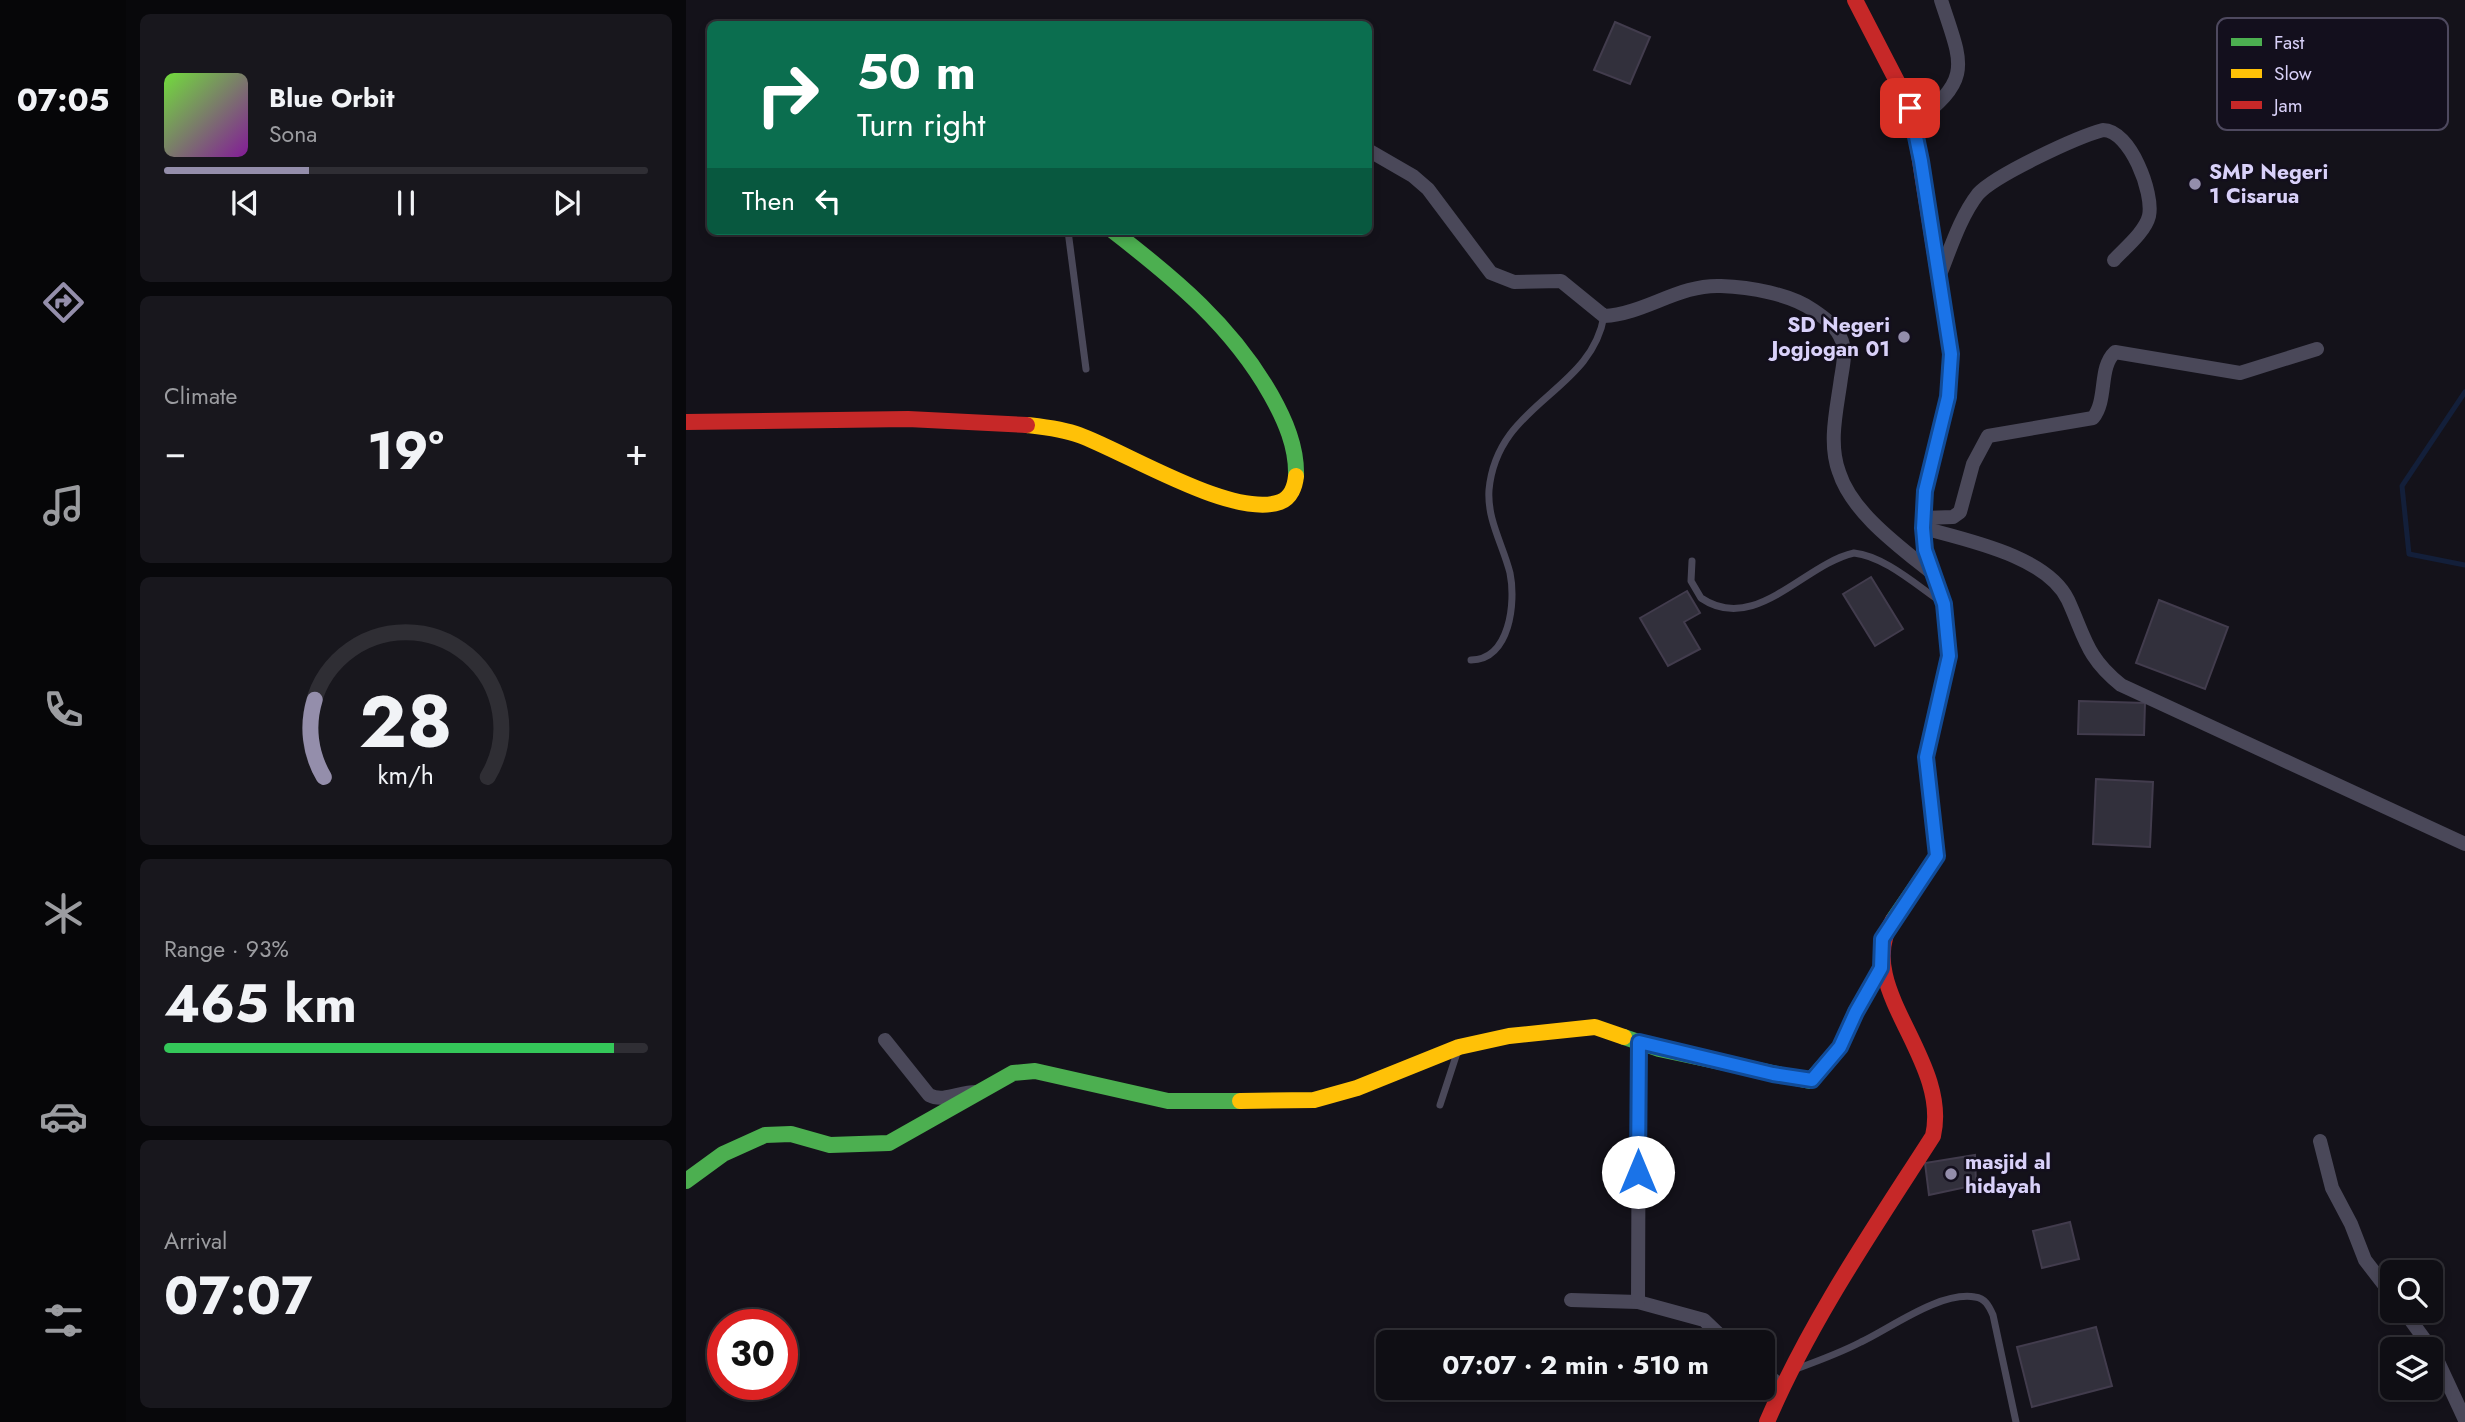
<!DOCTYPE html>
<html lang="en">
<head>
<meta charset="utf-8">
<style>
  :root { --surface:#0f0e14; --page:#18171d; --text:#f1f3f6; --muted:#9b9ca0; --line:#2f2e34; --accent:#948eab }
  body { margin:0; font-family:Jost,sans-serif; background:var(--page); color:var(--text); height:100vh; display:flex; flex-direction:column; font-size:26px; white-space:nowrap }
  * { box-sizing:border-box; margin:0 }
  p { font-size:23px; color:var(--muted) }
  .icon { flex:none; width:38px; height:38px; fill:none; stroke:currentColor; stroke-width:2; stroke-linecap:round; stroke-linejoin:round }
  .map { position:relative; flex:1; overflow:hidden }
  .details { display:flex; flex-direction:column; gap:14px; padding:14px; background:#08080b; width:560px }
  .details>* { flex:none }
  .hud { position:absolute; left:21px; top:21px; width:665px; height:214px; border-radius:10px; box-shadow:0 4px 10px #0003,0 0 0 2px var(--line); background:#0b6e4f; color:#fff; overflow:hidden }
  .tools { position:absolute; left:1694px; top:1260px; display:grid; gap:14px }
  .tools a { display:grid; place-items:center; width:63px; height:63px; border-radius:10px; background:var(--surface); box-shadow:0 4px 10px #0003,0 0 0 2px var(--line); font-size:35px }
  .speed { position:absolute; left:21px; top:1309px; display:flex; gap:14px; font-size:35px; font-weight:700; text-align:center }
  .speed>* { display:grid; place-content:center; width:91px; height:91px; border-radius:50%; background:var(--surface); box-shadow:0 4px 10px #0003,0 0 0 2px var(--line); line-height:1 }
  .speed .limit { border:10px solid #d22; background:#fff; color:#111 }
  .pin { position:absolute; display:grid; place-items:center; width:60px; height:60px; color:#fff; margin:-30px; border-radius:14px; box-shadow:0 4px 10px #0006 }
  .me { position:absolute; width:77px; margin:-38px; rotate:0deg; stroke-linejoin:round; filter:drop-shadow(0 0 5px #0008) }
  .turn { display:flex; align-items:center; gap:24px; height:147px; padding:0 35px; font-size:32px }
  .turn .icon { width:91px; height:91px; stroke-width:2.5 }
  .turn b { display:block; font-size:49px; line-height:60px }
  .then { display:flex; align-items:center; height:66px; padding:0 35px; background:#0003; gap:14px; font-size:26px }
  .big { font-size:52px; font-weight:700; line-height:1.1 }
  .details .card { flex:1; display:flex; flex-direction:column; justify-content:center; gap:10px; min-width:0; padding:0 24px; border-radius:10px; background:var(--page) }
  .details .dial { align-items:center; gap:0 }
  .dial svg { height:182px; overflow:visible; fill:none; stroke:var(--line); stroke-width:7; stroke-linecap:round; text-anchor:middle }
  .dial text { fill:var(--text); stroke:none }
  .song { display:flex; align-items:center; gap:21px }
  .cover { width:84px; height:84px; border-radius:10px; background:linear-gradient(135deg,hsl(100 70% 55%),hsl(290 70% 35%)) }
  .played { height:7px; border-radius:4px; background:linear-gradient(90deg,var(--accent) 30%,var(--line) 30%) }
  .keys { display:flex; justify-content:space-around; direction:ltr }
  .heat { display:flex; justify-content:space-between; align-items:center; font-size:38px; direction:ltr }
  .charge { height:10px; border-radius:5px; background:linear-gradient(90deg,#34c759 93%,var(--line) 0) }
  .trip { position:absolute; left:690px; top:1330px; width:399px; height:70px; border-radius:10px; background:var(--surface); box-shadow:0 4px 10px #0003,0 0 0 2px var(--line); font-weight:700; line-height:70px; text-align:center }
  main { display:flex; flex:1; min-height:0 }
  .dock { display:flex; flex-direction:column; width:126px; justify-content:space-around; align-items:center; background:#060608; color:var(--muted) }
  .dock .icon { width:49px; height:49px }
  .dock .current { color:var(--accent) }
  .dock b { font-size:32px; color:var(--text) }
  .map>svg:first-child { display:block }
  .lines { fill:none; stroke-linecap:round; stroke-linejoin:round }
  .stream { stroke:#131f3a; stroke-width:5 }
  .building { fill:#32303c; stroke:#423c4d; stroke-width:2 }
  .lane { stroke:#4a4859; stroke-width:7 }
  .street { stroke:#4a4859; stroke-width:14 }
  .fast { stroke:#4caf50; stroke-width:16 }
  .slow { stroke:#ffc107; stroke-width:16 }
  .jam { stroke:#c62828; stroke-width:16 }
  .route-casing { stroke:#114b97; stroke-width:18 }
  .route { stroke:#1a73e8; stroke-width:12 }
  .poi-dot { fill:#948eab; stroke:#130f1d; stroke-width:2.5 }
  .labels { text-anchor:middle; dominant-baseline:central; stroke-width:5; stroke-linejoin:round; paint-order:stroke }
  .poi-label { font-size:21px; font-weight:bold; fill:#d9d1f9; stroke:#130f1d; text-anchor:start }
  .key { fill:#130f1d; stroke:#4e495f; stroke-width:2 }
  .key-label { font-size:19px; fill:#d9d1f9 }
</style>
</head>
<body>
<main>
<nav class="dock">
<b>07:05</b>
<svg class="icon current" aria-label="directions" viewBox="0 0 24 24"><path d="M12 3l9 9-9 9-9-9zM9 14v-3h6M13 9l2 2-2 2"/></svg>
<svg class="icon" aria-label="music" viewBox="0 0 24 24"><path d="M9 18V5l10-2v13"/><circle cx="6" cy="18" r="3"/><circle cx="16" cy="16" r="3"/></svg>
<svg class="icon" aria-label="phone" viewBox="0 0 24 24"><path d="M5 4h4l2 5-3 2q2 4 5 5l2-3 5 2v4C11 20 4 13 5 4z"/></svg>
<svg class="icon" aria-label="climate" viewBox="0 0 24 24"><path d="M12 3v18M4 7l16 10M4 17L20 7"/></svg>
<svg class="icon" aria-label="car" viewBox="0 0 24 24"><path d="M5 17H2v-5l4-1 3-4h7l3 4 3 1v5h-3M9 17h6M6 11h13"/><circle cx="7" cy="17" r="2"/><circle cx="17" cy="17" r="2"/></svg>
<svg class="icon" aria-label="filters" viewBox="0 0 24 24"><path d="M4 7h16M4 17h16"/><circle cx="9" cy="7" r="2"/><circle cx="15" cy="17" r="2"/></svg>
</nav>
<section class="details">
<div class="card">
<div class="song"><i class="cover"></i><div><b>Blue Orbit</b><p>Sona</p></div></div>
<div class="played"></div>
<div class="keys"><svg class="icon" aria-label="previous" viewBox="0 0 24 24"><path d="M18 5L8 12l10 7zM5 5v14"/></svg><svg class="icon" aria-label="pause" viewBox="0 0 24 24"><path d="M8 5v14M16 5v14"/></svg><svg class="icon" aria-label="next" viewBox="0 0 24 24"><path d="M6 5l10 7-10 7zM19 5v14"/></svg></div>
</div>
<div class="card"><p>Climate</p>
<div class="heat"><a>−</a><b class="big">19°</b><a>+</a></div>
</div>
<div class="card dial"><svg viewBox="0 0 100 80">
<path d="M14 69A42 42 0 1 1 86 69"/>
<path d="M14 69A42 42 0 0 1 10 35" stroke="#948eab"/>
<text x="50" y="56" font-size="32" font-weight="700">28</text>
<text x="50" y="72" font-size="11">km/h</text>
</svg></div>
<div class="card"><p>Range · 93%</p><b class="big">465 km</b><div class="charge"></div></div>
<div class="card"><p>Arrival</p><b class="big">07:07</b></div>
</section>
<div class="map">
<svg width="1779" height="1422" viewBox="0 0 1779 1422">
  <rect width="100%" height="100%" fill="#14121a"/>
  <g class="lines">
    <polyline class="stream" points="1779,392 1716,486 1723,554 1779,565"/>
  </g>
  <g class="building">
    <polygon points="929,22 964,37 944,84 908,70"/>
    <polygon points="1185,577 1217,629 1189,646 1157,594"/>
    <polygon points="1001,591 1014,613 998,622 1014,649 982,666 954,618"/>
    <polygon points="1473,600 1542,627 1519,689 1450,663"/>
    <polygon points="1393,701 1459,703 1458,735 1392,734"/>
    <polygon points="1410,779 1467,782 1464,847 1407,844"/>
    <polygon points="1289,1155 1290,1185 1243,1195 1239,1163"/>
    <polygon points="1384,1222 1393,1259 1356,1268 1347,1231"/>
    <polygon points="1410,1327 1426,1386 1346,1407 1331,1347"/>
  </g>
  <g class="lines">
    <g class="lane">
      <polyline points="382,231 400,369"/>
      <path d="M1006,561L1005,581L1015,598C1069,635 1118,564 1168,553C1197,556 1228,583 1251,599"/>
      <path d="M785,660C824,660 830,602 824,573C817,545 801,520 803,490C811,402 905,393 918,316"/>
      <polyline points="754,1105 771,1053"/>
      <path d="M1110,1369C1132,1361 1154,1353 1175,1342C1205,1328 1254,1291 1289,1297C1299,1298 1303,1306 1307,1315L1330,1422"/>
    </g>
    <g class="street">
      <path d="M1228,123C1288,78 1276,65 1255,0"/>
      <path d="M682,150L727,176L742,189L805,273L828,282L875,281L918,316C959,314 993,284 1035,286C1064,287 1104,294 1127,310C1139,318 1151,327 1156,341C1160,352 1157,366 1155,378C1151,409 1142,442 1153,472C1166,513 1214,547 1246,573"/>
      <path d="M1253,277C1264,250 1274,217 1292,194C1309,175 1391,137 1417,130C1444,130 1468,193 1463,216C1459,232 1439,248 1428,260"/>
      <path d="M1237,518L1267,517L1274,512L1287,464L1302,436L1407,418C1422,399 1412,368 1429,352L1554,373L1631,349"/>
      <path d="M1237,528C1280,540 1361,556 1382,600C1399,637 1400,657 1435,685L1779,844"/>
      <path d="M199,1040L243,1095C258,1103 275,1091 291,1092"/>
      <polyline points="1634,1141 1646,1188 1665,1224 1679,1260 1706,1295"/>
      <polyline points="885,1300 952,1302 1018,1320 1041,1342"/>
      <polyline points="952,1302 953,1042"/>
      <polyline points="1718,1311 1747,1351 1779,1420"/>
      <polyline points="1076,1371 1095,1386"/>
    </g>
    <g class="fast">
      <path d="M427,231C489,279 546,326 585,395C599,420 611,447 610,476"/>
      <polyline points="1207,920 1251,856 1240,757 1263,656 1258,604 1239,550 1237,528 1239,491 1262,397 1264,364"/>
      <polyline points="938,1037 973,1049 1124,1081 1154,1047 1170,1011 1195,968"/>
      <polyline points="0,1181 37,1154 79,1135 105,1134 144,1145 203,1143 327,1073 349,1071 482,1101 554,1101"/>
    </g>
    <g class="slow">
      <path d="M341,425C358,427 377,429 393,435C440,452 547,519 594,502C605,498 609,486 610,476"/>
      <polyline points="554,1101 628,1100 671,1088 773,1047 823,1036 909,1027 938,1037"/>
    </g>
    <g class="jam">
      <polyline points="1169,0 1216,91 1228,123 1265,354 1264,364"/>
      <polyline points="0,422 222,419 341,425"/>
      <path d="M1081,1422C1124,1321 1188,1228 1247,1136C1265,1058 1165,986 1207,920"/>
    </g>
  </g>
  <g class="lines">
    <defs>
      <polyline id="route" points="952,1172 953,1042 1087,1074 1126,1080 1154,1047 1170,1012 1195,968 1196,939 1251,856 1240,757 1263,656 1258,604 1239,550 1237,528 1239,491 1262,397 1265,354 1235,161 1224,108"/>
    </defs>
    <use href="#route" class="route-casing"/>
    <use href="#route" class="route"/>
  </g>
  <g class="poi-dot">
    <circle cx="1509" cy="184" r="7"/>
    <circle cx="1218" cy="337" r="7"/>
    <circle cx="1265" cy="1174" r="7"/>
  </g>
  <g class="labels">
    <g class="poi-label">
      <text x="1523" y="172">SMP Negeri<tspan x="1523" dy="24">1 Cisarua</tspan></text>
      <text x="1204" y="325" text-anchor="end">SD Negeri<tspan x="1204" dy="24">Jogjogan 01</tspan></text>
      <text x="1279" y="1162">masjid al<tspan x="1279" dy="24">hidayah</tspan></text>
    </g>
  </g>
  <rect x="1531" y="18" width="231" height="112" rx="10" class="key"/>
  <rect x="1545" y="38" width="31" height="8" fill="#4caf50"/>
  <rect x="1545" y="69" width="31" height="9" fill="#ffc107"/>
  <rect x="1545" y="101" width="31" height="8" fill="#c62828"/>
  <g class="key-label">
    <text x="1588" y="49">Fast</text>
    <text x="1588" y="80">Slow</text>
    <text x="1588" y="112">Jam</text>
  </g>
</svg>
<div class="tools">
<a><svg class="icon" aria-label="search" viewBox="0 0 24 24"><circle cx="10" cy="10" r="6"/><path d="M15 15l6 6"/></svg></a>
<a><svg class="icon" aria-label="layers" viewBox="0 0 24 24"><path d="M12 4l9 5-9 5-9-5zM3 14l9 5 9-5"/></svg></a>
</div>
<div class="speed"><div class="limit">30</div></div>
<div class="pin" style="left:1224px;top:108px;background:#d93025"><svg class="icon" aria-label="arrive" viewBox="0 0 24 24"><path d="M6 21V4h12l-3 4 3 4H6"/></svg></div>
<svg class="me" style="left:952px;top:1172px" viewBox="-20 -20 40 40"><circle r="19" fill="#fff"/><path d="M0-13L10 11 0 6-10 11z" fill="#1a73e8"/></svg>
<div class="trip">07:07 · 2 min · 510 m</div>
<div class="hud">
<div class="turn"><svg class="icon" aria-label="right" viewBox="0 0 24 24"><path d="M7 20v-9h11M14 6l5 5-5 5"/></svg><div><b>50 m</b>Turn right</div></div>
<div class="then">Then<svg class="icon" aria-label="left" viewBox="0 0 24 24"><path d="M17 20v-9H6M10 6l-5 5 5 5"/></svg></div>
</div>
</div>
</main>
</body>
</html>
